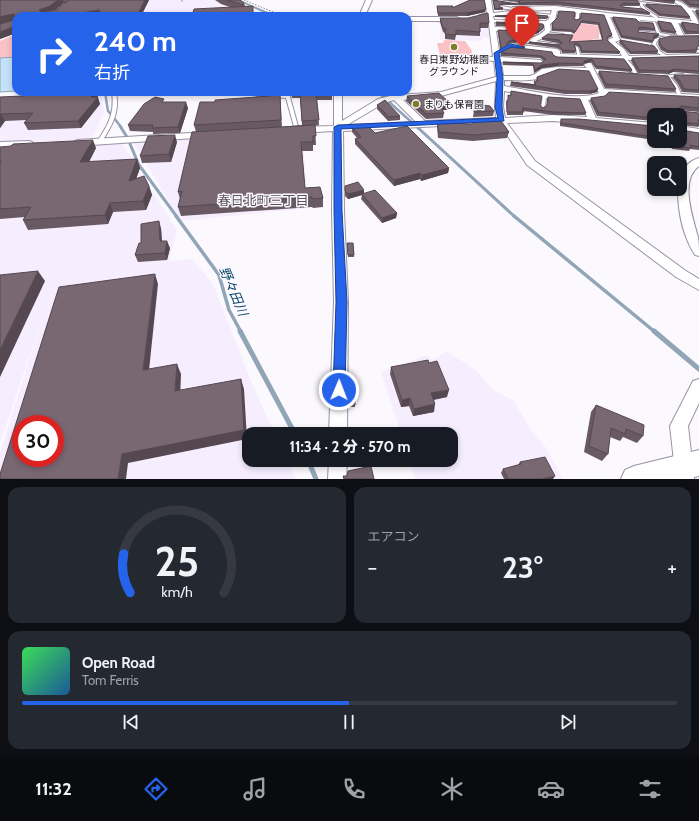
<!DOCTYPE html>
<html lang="ja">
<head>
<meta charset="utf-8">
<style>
  :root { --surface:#171b24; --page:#242831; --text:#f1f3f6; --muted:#9ea1a6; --line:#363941; --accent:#2563eb }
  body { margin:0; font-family:Cabin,"Noto Sans JP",sans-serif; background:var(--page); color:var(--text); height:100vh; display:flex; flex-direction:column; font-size:15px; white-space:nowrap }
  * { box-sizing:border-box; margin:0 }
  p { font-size:13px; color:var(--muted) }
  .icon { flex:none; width:22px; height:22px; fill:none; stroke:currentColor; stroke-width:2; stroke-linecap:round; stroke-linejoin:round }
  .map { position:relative; height:479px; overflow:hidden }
  .drawer { display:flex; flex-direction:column; gap:8px; padding:8px; background:#0d0f14; flex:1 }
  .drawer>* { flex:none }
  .banner { position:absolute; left:12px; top:12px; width:400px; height:84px; border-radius:12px; box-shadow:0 2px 6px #0003; background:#2563eb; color:#fff; overflow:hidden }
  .tools { position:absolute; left:647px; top:108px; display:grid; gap:8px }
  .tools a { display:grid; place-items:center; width:40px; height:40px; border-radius:8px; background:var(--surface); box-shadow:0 2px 6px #0003; font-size:20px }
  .speed { position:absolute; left:12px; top:415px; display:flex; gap:8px; font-size:20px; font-weight:700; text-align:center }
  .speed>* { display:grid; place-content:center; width:52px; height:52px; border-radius:50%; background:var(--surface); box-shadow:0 2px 6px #0003; line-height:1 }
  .speed .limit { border:6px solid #d22; background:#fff; color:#111 }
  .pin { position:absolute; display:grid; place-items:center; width:34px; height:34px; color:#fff; margin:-41px -17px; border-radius:50% 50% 50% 0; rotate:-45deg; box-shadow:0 0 4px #0007 }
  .pin .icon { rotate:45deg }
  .me { position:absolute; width:44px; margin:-22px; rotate:1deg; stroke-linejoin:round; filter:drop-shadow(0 0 3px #0008) }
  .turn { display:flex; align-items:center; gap:14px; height:84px; padding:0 16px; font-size:18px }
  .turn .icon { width:52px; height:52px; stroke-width:2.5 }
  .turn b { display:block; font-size:28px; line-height:34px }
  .big { font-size:30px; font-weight:800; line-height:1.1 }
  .drawer .widget { flex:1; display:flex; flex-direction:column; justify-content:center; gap:6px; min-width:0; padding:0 14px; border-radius:12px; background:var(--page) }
  .drawer .dial { align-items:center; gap:0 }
  .dial svg { height:104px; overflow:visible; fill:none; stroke:var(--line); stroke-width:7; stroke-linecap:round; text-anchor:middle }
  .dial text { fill:var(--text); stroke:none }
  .song { display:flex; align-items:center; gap:12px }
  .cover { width:48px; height:48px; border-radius:6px; background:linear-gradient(135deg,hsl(130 70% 55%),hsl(210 70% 35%)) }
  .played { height:4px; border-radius:2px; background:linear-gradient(90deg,var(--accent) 50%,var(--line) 50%) }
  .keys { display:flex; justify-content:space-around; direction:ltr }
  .heat { display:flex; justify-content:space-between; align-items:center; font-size:22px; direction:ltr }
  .drawer .tiles { flex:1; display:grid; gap:8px; grid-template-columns:1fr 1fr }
  .widget:last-child { grid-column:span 2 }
  .trip { position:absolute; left:242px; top:427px; width:216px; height:40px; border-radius:12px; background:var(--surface); box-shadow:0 2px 6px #0003; font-weight:800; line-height:40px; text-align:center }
  .tabs { display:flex; height:64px; justify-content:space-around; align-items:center; background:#090b0e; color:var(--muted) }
  .tabs .icon { width:28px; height:28px }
  .tabs .current { color:var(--accent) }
  .tabs b { font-size:18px; color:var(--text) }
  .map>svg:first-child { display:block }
  .built { fill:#f6eeff; fill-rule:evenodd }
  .green { fill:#f9c2c7 }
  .water { fill:#c4e2f9; stroke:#91a5b7 }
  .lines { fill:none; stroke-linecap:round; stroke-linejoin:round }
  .stream-far4 { stroke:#91a5b7; stroke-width:2 }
  .stream-far3 { stroke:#91a5b7; stroke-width:2.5 }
  .stream-far2 { stroke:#91a5b7; stroke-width:3 }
  .stream-far1 { stroke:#91a5b7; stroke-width:3.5 }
  .stream { stroke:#91a5b7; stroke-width:5 }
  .lane-casing { stroke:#9a91a4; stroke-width:2 }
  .street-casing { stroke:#9a91a4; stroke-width:2 }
  .secondary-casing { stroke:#9a91a4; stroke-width:2 }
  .path { stroke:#8a888e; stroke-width:1; stroke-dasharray:1.5 1.5; stroke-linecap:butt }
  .lane { fill:#fff; fill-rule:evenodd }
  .street { fill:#fff; fill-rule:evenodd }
  .secondary { fill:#fff; fill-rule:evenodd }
  .wall { fill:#685962; fill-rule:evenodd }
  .shaded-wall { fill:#554850 }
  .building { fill:#796772; stroke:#554850; fill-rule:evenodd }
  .route { fill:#2563eb; stroke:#184099 }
  .poi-dot { fill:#7d7d25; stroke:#fbf9fe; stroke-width:1.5 }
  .labels { text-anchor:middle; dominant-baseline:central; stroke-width:3; stroke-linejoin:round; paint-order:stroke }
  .far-poi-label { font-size:10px; fill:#19161d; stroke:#fbf9fe }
  .neighbourhood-label { font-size:13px; fill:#595162; stroke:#fbf9fe }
  .water-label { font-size:13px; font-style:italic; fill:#09466b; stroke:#fbf9fe }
</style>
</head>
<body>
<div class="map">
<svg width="699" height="479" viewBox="0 0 699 479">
  <rect width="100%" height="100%" fill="#fbf9fe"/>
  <g class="built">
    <polygon points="94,0 233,0 269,16 90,16"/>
    <polygon points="488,15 490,38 482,37 483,41 440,39 440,26 436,22 436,19 466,19"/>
    <polygon points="68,92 86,97 102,95 104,112 94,135 85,140 0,143 0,99"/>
    <polygon points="302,132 309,208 181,221 133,142"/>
    <path d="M122,143L177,230L169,261L192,259L213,284L253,386L275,434H249V460H287L296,479H0V452L48,301L0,443V155L4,150ZM21,424H55V458H21Z"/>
    <polygon points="446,351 477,371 492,389 513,400 532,431 547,449 563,479 415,479 409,460 451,460 451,434 401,434 381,372 426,355 433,360"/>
  </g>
  <g class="green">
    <polygon points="554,20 601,26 601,33 599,34 599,39 589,40 591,43 584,43 544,38 570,40 576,31 565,28 549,26"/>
    <polygon points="16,34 16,57 0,58 0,41"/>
    <polygon points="444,40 465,41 472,51 471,55 440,55 437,43 443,43"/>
  </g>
  <polygon class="water" points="16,57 16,91 0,92 0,58"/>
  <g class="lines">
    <polyline class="stream-far4" points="238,0 274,16"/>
    <g class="stream-far3">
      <polyline points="105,92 108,111 111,114"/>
      <polyline points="378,92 417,127"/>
      <polyline points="114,118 121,127"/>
    </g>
    <g class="stream-far2">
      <polyline points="120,126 127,137"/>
      <polyline points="416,126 515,217"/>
      <polyline points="130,144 139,165 177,217"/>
    </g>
    <g class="stream-far1">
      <polyline points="176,216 219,275 229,310 241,332"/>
      <polyline points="514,216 655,332"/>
    </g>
    <g class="stream">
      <polyline points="240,331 295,434"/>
      <polyline points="654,331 699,369"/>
      <polyline points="308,460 316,479"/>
    </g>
    <defs>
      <g id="lane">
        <polygon points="490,0 498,0 518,3 517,4"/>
        <polygon points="638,0 640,2 673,6 672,7 642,4 646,9 658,17 657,19 644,11 637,1"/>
        <polygon points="501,6 513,8 514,9 513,10 500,8"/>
        <polygon points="687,8 699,9 699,11 686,10"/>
        <polygon points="578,9 579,10 579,20 577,21 575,20 577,10"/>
        <polygon points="525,12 553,15 554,16 553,17 524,14"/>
        <polygon points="363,13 374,15 375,16 362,15"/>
        <polygon points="635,17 637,17 641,21 655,22 660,33 671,35 699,36 699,38 670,37 657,41 656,44 660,51 669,57 666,58 658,53 652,44 655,39 667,36 638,33 638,31 639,31 657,33 653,24 639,23 635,19"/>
        <polygon points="545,32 563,34 565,35 563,36 544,34 544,32"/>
        <polygon points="528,40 558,44 560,45 558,46 527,42 527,40"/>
        <polygon points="575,46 578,47 581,58 578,57"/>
        <polygon points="698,50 699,50 699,53 696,51"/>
        <polygon points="623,57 625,57 634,67 638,75 637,76 629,75 629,73 633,73 631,68 623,59"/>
        <polygon points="682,74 683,74 683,76 670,77 677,85 682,96 680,97 678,96 673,85 667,78 662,78 660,77 662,76"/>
        <path d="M112,92H116C120,113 112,126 101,143H97V142C108,125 115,113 112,92Z"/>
        <polygon points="287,92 291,92 290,97 299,130 299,131 297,131 295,130 286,98 257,96 255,95 257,94 286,96"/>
        <polygon points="543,95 546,96 545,108 543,109 541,108"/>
      </g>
      <g id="street">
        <polygon points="366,0 372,0 365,16 359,16"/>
        <path d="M485,0H491L493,13L511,11L510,9L513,7L555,6L607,13L692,21L685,10L672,0C685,0 699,15 699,28L695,25L678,23L684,36L681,38L678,36L671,23L610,17L620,40L615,42L624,49L629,56L699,54V58L627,60L556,58L553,56V53L510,48L507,46L510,44L557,49L560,51V54L622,56L619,51L608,42L609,39L613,38L604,16L557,11L555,20L550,24L551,30C543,41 532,43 519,44L517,43V41C528,38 537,38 545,30L544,25L494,22L495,27L523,28L526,30L523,32L496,31L500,57L540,60L544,62L540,64L501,62L503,76H530L535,74L542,69L558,67L587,68L584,65L588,63H591L604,89L699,95V99L607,94L604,98L588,100L596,118L654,123V129L553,121L507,123L535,161L686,271L699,279V290L676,277L527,165L499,123L343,131L344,211L348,302L347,434H329L334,302L332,211L333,131L299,133L294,130L299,127L334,126V92H342V121L378,99L390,96V93H393L398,95L441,92L496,77L494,61L458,59L454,57L458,55L493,57L488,16L480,15L487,13ZM552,10L549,19L546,21L494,20L493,16L514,15L517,13L516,11ZM558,71L589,73L599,93C577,102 527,90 504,86V80C512,80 522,81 530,80C541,79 547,73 558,71ZM496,81L495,107L496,118L425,121L403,100L441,96ZM504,91L550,99L580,100L587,117L553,115L505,118L503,107ZM394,100L416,122L347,125L384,103Z"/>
        <polygon points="408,17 457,17 460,19 457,21 408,21"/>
        <polygon points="680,126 699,129 699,135 680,132"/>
        <polygon points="207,132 212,135 210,137 77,146 72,143 77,140"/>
        <polygon points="29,141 32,142 34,144 32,146 0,148 0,142"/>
        <path d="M699,158V166C679,180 693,218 698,237C699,243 699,250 699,256L695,255C683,236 678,212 678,190L680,189C680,176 684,162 699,158Z"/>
        <polygon points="699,379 699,403 688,426 694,479 676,479 670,426 693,381"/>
        <polygon points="329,460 347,460 346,479 328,479"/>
      </g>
      <polygon id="secondary" points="699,450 699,476 686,479 621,479 625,470 634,466"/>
    </defs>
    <use href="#lane" class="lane-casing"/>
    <use href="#street" class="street-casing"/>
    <use href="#secondary" class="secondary-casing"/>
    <g class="path">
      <polyline points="182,0 182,2"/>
      <polyline points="244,0 283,16"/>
    </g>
    <use href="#lane" class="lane"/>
    <use href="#street" class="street"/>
    <use href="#secondary" class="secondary"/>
  </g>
  <g class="wall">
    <path d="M0,0H149L141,16H16V33L0,39V24L14,20L0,24ZM64,3H66L56,10L54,11Z"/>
    <polygon points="215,0 240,0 244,3 245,6 253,6 253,12 230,7 221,4"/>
    <polygon points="493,0 517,4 516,5 500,5 499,7 503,8 503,10 494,10"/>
    <polygon points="502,0 637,0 640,4 639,6 621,6 650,13 649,15 555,5 517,5 518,2"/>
    <polygon points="640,0 674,0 675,1 674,4"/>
    <polygon points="678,0 699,0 699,8 690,7 682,1"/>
    <polygon points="646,4 690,17 689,19 659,16 645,6"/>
    <polygon points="437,6 452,8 485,12 467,16 438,16 437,9"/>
    <polygon points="696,10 699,10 699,21 695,12"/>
    <polygon points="581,13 604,15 612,35 611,37 608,38 607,40 620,52 619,54 581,53 579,47 575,45 576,51 575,53 562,53 561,50 557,48 528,44 529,42 558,45 560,44 558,43 542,40 542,38 573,37 570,42 602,40 598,25 581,23 574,34 571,32 552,31 552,23 574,19 577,20 580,18"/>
    <polygon points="524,14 548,16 548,18 546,19 495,17 495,16"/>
    <polygon points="613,17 639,22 655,29 655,31 638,30 638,32 659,34 658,37 654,38 652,43 621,38 612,19"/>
    <polygon points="440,18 489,23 488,28 480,28 480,36 456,35 455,40 445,39 445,33 443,32 440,22"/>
    <polygon points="658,21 676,32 675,34 661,32 657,23"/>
    <polygon points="496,22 543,24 544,27 543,29 538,33 517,40 516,43 510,43 507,44 510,47 553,55 557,57 624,59 632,70 631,72 596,69 591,62 584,63 583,66 558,66 542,68 534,73 533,66 503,65 503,62 541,63 544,61 540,58 501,56 498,33 498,30 523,31 526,29 523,26 496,26"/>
    <polygon points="682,22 699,25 699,34 685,34 680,25"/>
    <polygon points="659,39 699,48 697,49 696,53 667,53 661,50 658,44"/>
    <polygon points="620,40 658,51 657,54 630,54 619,43"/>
    <polygon points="699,56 699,74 673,72 668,74 638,73 631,61 632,58"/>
    <polygon points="599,71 676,89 675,92 605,88 598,74"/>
    <polygon points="674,75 699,75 699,93 682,92 678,84 673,78"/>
    <polygon points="537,77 597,92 589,94 565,94 510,86 511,82 534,84 534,81 536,81"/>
    <polygon points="511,91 540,105 543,108 547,106 548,97 586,113 585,115 553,115 523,111 523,115 507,115 506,103 507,100 508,100 508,95 510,96"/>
    <polygon points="26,92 52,92 52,93 96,92 100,104 81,128 28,130 24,123 26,120 5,121 0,128 0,97 23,96"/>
    <polygon points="251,92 286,92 285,94 280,94 282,127 302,125 300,98 292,98 291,92 332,92 332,100 317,100 319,125 315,126 316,145 313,145 313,151 302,151 305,188 323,198 323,207 313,208 312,207 181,216 178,207 180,199 178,192 196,132 194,125 215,102 270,96 270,94 251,93"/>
    <polygon points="343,92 352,92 352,95 344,95"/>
    <polygon points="407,96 451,104 451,109 442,110 444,113 443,118 426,119 406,101"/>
    <polygon points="699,97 699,112 680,110 681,111 699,113 699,126 698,127 681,125 681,130 699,133 699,150 690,149 689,151 672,149 669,143 658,141 680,141 654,115 654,121 597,116 590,101 591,98"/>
    <polygon points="165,102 188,108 180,133 153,134 153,132 130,131 128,125"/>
    <polygon points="475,104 494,111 493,116 473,117"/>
    <polygon points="377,105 400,116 400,120 388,121 377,109"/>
    <polygon points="561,119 654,126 654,140 560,126 560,123"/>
    <polygon points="437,121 449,123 509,132 507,138 473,141 438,138 437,127"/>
    <polygon points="352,127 375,133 449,168 448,173 421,181 420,179 394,186 355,144 355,139 357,138 352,132"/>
    <polygon points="177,142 171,162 142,163 140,156"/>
    <polygon points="0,147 96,148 89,162 137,159 140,168 136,179 149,186 152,195 146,210 113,212 108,224 28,230 23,220 25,217 0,219"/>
    <polygon points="345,186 364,193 397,213 396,218 382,223 361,199 362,195 348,199 345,196"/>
    <polygon points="161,228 162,241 170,248 167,260 138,262 135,255 141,243"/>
    <polygon points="347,243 353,243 354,257 348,257"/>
    <polygon points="429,363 447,397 434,400 434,412 413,416 409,406 401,407 390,374 391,367"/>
    <polygon points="349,381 355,382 355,407 349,407"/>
    <polygon points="596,405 643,436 637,443 623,437 620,441 610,437 608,454 602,461 584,452 591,412"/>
    <polygon points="520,462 553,479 504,479 501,473 503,469 518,465"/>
  </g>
  <g class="shaded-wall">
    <polygon points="58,0 63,0 64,3 52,12 42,16 39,10"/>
    <polygon points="145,0 149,0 141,16 137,16"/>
    <polygon points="486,9 485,12 467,16 467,13"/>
    <polygon points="100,10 102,16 61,16"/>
    <polygon points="13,14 16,20 0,24 0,17"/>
    <polygon points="16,26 16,33 0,39 0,32"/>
    <polygon points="544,27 543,29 538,33 517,40 517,37"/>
    <polygon points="659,34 658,37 654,39 654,36"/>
    <polygon points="511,40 510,43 506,45 507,43"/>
    <polygon points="592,59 591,62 583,64 584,61"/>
    <polygon points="559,63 558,66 542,68 534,73 535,70 542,65"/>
    <polygon points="674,69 673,72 668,74 669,71"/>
    <polygon points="598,89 597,92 589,94 590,91"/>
    <polygon points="96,92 100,104 81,128 78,121 91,97"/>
    <polygon points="186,102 188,108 180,133 178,127"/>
    <polygon points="451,104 451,109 439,111 440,106"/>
    <polygon points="1,114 5,121 0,128 0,116"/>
    <polygon points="175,135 177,142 171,162 169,154"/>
    <polygon points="93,140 96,148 84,171 80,162"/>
    <polygon points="137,159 140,168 132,190 129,181"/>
    <polygon points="449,168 448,173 421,181 422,175"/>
    <polygon points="420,173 420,179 394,186 394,180"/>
    <polygon points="149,186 152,195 146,210 143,201"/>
    <polygon points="364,190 364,195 362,194 362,195 348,199 348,194"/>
    <polygon points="110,203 113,212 108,224 105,215"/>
    <polygon points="397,213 396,218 382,223 382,218"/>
    <polygon points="159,221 161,228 162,248 160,241"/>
    <polygon points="167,241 170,248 167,260 165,253"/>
    <polygon points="38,271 45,281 0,377 0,350"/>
    <polygon points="155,274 158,284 148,380 143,370"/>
    <polygon points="177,364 181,374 180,401 175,391"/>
    <polygon points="241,379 244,389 247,439 128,463 126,479 118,479 122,454"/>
    <polygon points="449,390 447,397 430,400 431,393"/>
    <polygon points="410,398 409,406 401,407 402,400"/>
    <polygon points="435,404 434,412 413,416 414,409"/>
    <polygon points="555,476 553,479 542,479"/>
  </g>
  <g class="building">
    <polygon points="0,0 58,0 50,6 39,10 41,12 56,10 69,0 145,0 137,16 96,16 100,10 61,16 16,16 16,26 0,32 0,24 14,20 15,15 13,14 0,17"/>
    <polygon points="227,0 240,0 244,3 243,5"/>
    <polygon points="470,0 484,0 486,9 467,13 438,13 437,6 453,6 452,8"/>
    <polygon points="493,0 517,4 501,3 499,7 503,8 495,9"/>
    <polygon points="520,0 637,0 640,4 623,3 620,5 622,7 643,9 650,13 556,2 518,3 520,1"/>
    <polygon points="663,0 674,0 675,1"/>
    <polygon points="685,0 699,0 699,5 691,4"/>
    <polygon points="646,4 681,6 690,17 660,14"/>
    <polygon points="253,6 253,16 192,16 194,9"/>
    <polygon points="696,10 699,10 699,16"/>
    <polygon points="519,11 524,11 524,14 548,16 546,18 495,16 514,15"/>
    <polygon points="559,11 575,12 574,19 577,20 581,18 581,13 604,15 612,35 608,36 607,40 620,52 582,51 580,45 576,43 574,44 576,51 562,50 561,48 558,45 529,42 558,45 562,43 559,40 542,38 548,34 573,35 569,42 603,40 599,23 582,21 575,32 572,30 553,29 552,23 557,18"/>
    <polygon points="488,13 489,23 480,23 480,32 456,30 456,35 445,34 446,29 443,28 440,18 468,18"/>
    <polygon points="613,17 636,19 639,22 653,23 655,29 639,27 638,32 659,34 654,36 653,41 622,36"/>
    <polygon points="658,21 671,23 676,32 662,30"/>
    <polygon points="496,22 543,24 544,27 539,31 517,37 516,41 511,40 507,43 507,45 510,47 552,52 553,55 557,57 624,59 632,70 596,66 592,59 584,61 584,64 559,63 542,65 535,70 533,64 503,62 541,63 546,59 541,56 502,53 498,30 523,31 528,27 524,24 497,23"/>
    <polygon points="682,22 696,24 699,25 699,32 686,31"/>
    <polygon points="671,36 699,36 699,46 696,48 697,50 668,51 662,47 659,41 659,39"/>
    <polygon points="620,40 654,46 658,51 631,52"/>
    <polygon points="699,56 699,71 674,69 669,71 639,70 632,58"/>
    <polygon points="559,69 589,71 598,89 590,91 566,91 511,82 536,85 534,81 538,81 537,77"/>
    <polygon points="599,71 668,76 676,89 606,84"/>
    <polygon points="674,75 699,75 699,90 684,89 680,81"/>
    <polygon points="511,91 542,96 540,105 543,108 547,105 548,97 580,99 586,113 554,112 522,108 524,112 507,112 507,100 508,100 508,95 511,96"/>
    <polygon points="26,92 48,92 48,93 96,92 91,97 98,97 78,121 24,123 33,113 1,114 0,116 0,97 23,96"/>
    <polygon points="270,92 280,93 281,120 194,125 200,102 215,102 215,100 270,96"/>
    <polygon points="291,92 332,92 332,95 316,94 319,120 302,121 300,92"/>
    <polygon points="609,92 699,97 699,108 681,106 679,108 681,111 699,113 699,120 698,120 699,124 681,122 681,130 699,133 699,147 690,145 691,148 674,146 672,141 680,141 680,115 654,115 654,118 598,112 591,98 605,96"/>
    <polygon points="439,93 451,104 440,106 444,113 426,114 407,96"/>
    <polygon points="155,97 164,99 162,102 186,102 178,127 152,128 153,125 128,125 144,104"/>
    <polygon points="385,100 400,116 389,117 377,105"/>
    <polygon points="475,104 490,106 494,111 474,112"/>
    <polygon points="499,118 509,132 474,135 439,132 437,121 447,121 449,123 472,124 473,119"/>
    <polygon points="561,119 579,119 654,126 654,137 561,123"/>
    <polygon points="315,125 316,136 313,136 313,142 301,142 305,188 320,187 323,198 312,199 312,197 178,207 182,191 178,192 192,132"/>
    <polygon points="407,126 449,168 422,175 420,173 394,180 355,139 361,137 352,127 369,127 375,133"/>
    <polygon points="175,135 169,154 140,156 148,136"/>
    <polygon points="93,140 80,162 137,159 129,181 144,176 149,186 143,201 110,203 105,215 23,220 31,207 0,209 0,163 1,161 0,161 0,147 11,146 13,144"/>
    <polygon points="358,182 364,190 348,194 345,191 345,186"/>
    <polygon points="375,190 397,213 382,218 362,194"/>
    <polygon points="159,221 160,241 167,241 165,253 135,255 139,243 141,243 141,224"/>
    <polygon points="347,243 353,243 354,255 348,255"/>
    <polygon points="38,271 0,350 0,275"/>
    <path d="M155,274L143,370L177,364L175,391L241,379L244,430L122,454L118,479H0V474L59,287ZM21,424H55V458H21Z"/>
    <polygon points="428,360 429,363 437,361 449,390 431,393 435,404 414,409 410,398 402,400 391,367"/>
    <polygon points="349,381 355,382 355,405 349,405"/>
    <polygon points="596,405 644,425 643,436 626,429 625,434 611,428 608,454 589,446"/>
    <polygon points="545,457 555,476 542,479 508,479 503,469 521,464 520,462"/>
    <polygon points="371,466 374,479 344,479 343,476 347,476 348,471"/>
  </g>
  <polygon class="route" points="510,44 525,47 522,48 511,47 499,53 503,78 502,107 504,121 341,129 342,211 347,302 345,390 344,394 339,396 335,394 333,390 336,302 334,211 334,127 338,125 498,118 495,107 497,78 494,53"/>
  <g class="poi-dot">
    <circle cx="454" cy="47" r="4"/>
    <circle cx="416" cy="104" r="4"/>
  </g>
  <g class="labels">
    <g class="far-poi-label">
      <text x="454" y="59">春日東野幼稚園<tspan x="454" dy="12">グラウンド</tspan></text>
      <text x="424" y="104" text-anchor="start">まりも保育園</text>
    </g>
    <g class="neighbourhood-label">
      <text x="263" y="200">春日北町三丁目</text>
    </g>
    <g class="water-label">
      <text transform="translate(234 291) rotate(67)">野々田川</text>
    </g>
  </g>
</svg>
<div class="tools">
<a><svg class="icon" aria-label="sound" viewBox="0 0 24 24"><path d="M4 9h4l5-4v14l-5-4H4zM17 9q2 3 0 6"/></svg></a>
<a><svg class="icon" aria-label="search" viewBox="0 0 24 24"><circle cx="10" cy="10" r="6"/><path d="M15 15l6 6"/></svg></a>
</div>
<div class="speed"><div class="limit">30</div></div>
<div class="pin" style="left:522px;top:47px;background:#d93025"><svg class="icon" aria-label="arrive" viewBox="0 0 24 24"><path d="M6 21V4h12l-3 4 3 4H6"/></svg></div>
<svg class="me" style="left:339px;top:390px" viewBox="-20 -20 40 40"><circle r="17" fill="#2563eb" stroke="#fff" stroke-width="3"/><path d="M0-11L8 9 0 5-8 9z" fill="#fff"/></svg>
<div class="trip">11:34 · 2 分 · 570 m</div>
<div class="banner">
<div class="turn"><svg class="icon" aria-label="right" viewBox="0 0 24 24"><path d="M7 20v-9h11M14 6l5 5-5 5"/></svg><div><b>240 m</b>右折</div></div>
</div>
</div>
<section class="drawer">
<div class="tiles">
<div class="widget dial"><svg viewBox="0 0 100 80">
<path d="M14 69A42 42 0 1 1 86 69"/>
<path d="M14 69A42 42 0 0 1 9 39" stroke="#2563eb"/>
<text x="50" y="56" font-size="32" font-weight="700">25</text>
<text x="50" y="72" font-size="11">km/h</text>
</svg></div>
<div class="widget"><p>エアコン</p>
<div class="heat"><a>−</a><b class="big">23°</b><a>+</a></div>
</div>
<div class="widget">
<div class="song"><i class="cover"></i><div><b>Open Road</b><p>Tom Ferris</p></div></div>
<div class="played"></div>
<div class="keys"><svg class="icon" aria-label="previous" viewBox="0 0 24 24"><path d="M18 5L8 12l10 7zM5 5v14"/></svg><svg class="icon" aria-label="pause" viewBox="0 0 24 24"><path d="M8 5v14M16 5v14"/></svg><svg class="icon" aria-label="next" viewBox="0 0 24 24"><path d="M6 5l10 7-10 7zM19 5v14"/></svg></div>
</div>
</div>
</section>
<nav class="tabs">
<b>11:32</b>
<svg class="icon current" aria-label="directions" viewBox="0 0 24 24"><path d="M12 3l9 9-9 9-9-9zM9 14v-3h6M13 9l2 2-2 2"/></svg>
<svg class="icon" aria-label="music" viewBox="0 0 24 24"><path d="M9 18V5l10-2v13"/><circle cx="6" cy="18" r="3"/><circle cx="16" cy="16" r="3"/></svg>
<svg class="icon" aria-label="phone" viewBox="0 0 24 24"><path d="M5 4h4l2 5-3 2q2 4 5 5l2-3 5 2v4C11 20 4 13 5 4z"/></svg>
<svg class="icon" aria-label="climate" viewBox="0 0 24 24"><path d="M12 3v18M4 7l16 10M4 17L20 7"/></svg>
<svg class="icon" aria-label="car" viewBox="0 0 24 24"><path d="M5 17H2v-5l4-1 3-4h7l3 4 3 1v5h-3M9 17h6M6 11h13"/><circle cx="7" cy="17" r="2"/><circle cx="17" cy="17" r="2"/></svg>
<svg class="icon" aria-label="filters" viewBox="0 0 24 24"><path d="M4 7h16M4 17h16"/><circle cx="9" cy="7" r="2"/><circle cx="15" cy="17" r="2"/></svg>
</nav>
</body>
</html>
